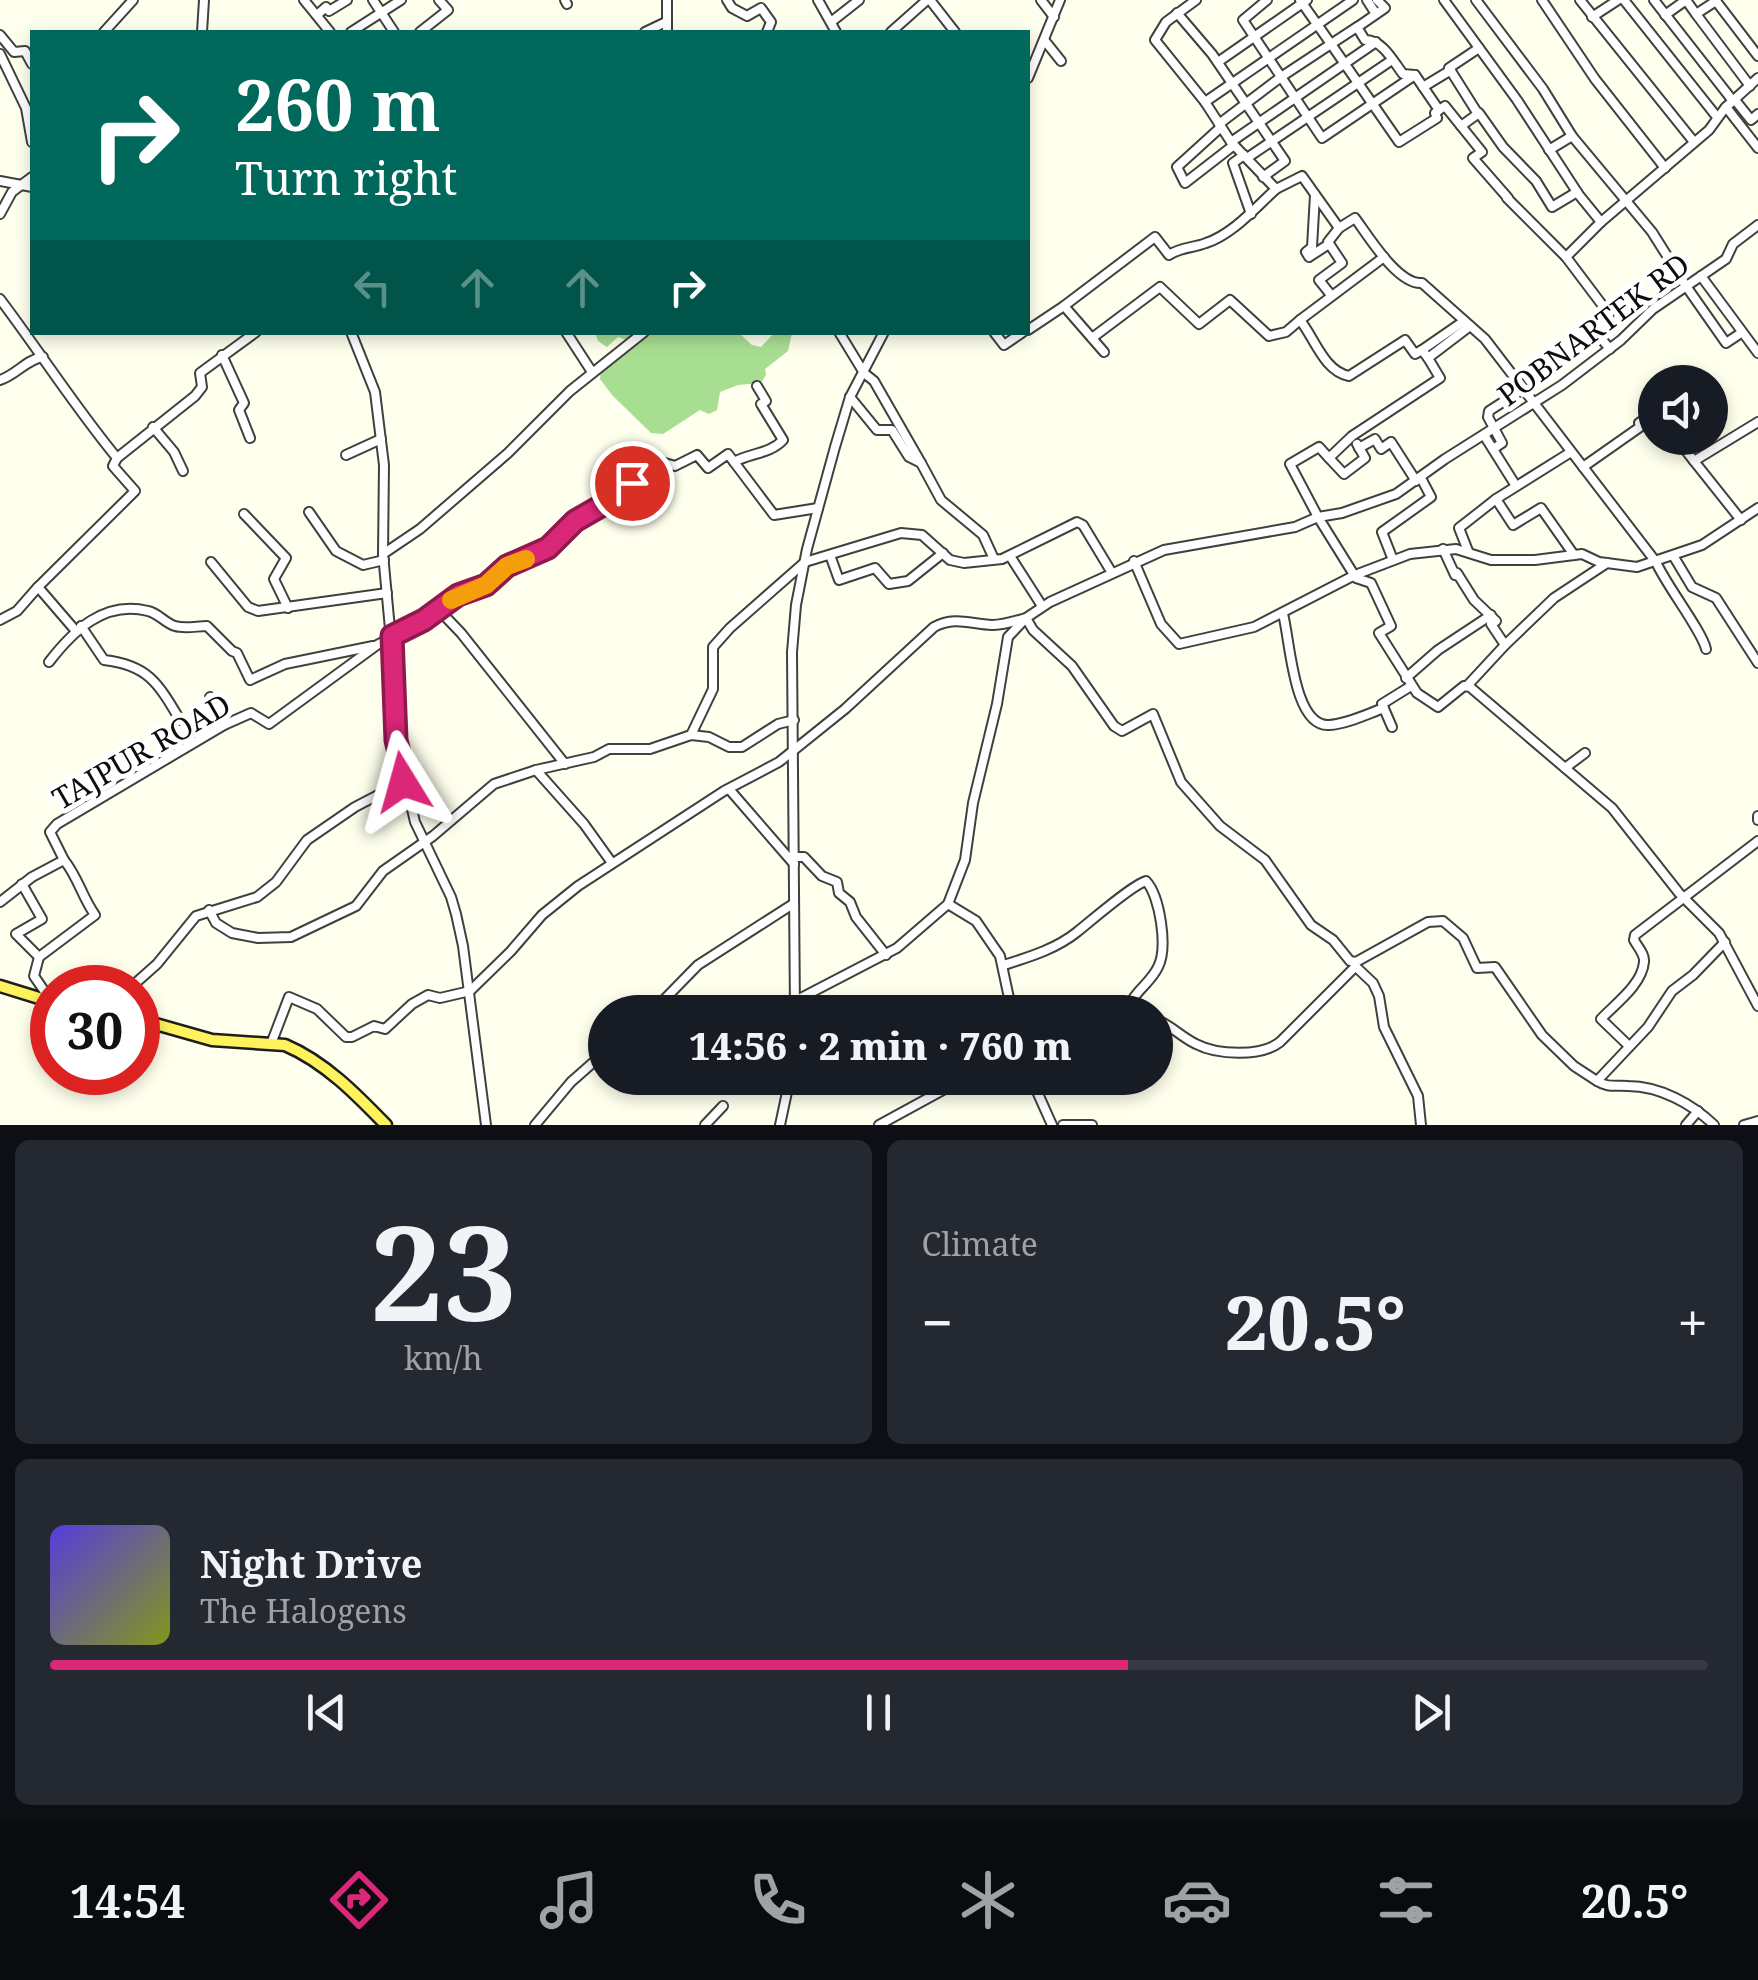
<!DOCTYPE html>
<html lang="en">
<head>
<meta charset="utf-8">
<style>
  :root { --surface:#171b24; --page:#242831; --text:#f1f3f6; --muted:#9ea1a6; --line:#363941; --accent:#db2777 }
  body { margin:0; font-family:"Noto Serif",serif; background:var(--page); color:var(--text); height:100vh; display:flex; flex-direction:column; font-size:38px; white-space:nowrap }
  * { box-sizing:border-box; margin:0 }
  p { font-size:32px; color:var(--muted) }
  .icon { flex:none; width:55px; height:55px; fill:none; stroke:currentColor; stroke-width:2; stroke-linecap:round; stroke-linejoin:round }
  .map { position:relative; height:1125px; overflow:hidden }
  .panel { display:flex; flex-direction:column; gap:15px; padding:15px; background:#0d0f14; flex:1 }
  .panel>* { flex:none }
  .guide { position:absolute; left:30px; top:30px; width:1000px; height:305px; border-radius:0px; box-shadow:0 5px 15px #0003; background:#00695c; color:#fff; overflow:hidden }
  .controls { position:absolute; left:1638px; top:365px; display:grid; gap:20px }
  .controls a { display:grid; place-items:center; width:90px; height:90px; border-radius:50%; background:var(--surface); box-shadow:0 5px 15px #0003; font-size:50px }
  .speed { position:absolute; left:30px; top:965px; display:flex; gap:20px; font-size:50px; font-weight:700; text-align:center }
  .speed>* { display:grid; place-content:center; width:130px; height:130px; border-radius:50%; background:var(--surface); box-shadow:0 5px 15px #0003; line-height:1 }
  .speed .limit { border:15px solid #d22; background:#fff; color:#111 }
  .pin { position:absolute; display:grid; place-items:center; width:85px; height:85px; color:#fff; margin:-42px; border:5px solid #fff; border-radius:50%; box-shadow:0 2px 10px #0007 }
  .me { position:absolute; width:110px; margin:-55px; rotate:352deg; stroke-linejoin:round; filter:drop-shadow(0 0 8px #0008) }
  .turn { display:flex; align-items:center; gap:35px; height:210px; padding:0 40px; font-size:45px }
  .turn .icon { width:130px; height:130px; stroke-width:2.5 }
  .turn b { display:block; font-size:70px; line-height:85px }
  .lanes { display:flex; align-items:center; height:95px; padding:0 40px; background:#0003; justify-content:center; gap:50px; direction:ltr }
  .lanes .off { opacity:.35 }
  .big { font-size:75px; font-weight:800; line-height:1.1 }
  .panel .card { flex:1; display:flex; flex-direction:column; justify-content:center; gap:15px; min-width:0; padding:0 35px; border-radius:15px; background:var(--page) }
  .panel .dial { align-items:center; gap:0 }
  .dial b { font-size:130px; line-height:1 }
  .song { display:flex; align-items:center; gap:30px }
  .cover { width:120px; height:120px; border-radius:15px; background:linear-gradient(135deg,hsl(250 70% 55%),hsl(70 70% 35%)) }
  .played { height:10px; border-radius:5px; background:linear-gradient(90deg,var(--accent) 65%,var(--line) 65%) }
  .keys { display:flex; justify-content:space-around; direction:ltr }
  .heat { display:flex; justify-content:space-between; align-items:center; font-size:55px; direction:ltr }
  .panel .tiles { flex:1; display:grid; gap:15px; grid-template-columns:1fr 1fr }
  .card:last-child { grid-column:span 2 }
  .trip { position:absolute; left:588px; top:995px; width:585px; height:100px; border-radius:50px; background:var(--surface); box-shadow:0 5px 15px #0003; font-weight:800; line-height:100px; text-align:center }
  .dock { display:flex; height:160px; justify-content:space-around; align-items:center; background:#090b0e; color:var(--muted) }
  .dock .icon { width:70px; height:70px }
  .dock .selected { color:var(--accent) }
  .dock b { font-size:45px; color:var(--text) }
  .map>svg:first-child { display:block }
  .forest { fill:#a8de92 }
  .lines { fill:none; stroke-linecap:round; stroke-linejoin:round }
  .minor-casing { stroke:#404040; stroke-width:12 }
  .major-casing { stroke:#1e1e1e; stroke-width:15 }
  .minor { stroke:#fff; stroke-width:8 }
  .major { stroke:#fff35d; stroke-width:10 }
  .route-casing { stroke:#8e194d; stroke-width:25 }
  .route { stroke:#db2777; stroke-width:18 }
  .slow { stroke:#f59e0b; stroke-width:18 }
  .labels { text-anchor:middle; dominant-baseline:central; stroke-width:10; stroke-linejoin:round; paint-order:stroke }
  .street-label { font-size:30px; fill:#0d0d0d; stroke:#fff }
</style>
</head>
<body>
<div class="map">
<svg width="1758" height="1125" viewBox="0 0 1758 1125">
  <rect width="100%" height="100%" fill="#ffffed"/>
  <polygon class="forest" points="685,332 739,333 752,345 761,347 774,333 792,333 788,351 765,369 766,375 761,383 738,385 720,392 717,410 709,414 700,410 663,434 651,433 612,395 600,379 601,369 635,343 618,337 607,347 598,341 595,333"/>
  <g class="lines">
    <defs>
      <g id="minor">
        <polyline points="304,0 330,32"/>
        <polyline points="373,0 394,32"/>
        <polyline points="565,0 567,4"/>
        <polyline points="667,0 667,32"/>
        <polyline points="727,0 732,8 747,16 761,8 771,22 767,32"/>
        <polyline points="818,0 836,32"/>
        <polyline points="930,0 955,32"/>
        <polyline points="1041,0 1054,17"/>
        <path d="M1196,0L1166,22L1155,40L1205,102L1231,142L1276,189L1302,176L1339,228L1355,218C1369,237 1398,285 1422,283L1485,339L1656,562C1666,585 1702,631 1706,649"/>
        <polyline points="1267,0 1243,20 1322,138 1415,75"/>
        <path d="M1300,0L1331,44L1357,27L1365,40C1383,40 1393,61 1403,74L1415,75L1439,110L1445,106L1482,152L1473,158L1508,198"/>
        <polyline points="1367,0 1376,14"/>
        <polyline points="1444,0 1517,100 1579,195 1601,222"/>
        <polyline points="1476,0 1543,89 1572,136"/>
        <polyline points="1542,0 1595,79 1665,168"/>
        <polyline points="1580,0 1694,142"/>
        <polyline points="1624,0 1717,117"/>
        <polyline points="1654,0 1733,101"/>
        <polyline points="1177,13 1212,54 1285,161 1263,177"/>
        <polyline points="1696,14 1750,86"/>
        <polyline points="317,15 326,7 329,11 347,0"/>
        <polyline points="1665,15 1686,0 1696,14 1716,1 1758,56"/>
        <polyline points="1592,17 1618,0"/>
        <polyline points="831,22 859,0"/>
        <polyline points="1356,28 1385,8 1377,0"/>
        <polyline points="104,32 133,0"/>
        <polyline points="202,32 204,0"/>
        <polyline points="351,32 401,0"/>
        <polyline points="420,32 448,10 439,0"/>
        <polyline points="645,32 666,22"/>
        <polyline points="891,32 927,0"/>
        <polyline points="0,35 14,52 25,51 32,64"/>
        <polyline points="1045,41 1061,61"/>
        <polyline points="0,54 26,108 32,142"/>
        <polyline points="1218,62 1307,0"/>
        <polyline points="1028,78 1060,0"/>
        <polyline points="1423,87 1451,70"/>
        <polyline points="1735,100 1751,120 1758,114"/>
        <polyline points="1205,102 1353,0"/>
        <polyline points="1726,107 1758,148"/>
        <polyline points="1478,114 1449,68 1479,48"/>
        <polyline points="1219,124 1281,77 1331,44 1399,142 1437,118 1435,113 1439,110"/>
        <polyline points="1461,126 1479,113 1503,147 1536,181 1552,207 1577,192"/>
        <polyline points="1221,127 1177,167 1185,183 1234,145"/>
        <polyline points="1231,142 1376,42"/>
        <polyline points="1549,150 1572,136 1652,232 1686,286"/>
        <polyline points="1244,155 1233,163 1251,214"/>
        <polyline points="1247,158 1392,60"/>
        <polyline points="0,181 32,187"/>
        <polyline points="1315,195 1312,247 1306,252 1309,257 1329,244"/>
        <polyline points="1507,198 1566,257 1601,222 1709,130 1725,108 1758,78"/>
        <polyline points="0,214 12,192 32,177"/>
        <polyline points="1758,225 1733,244 1726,259 1653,309 1621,340 1562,385 1445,459 1396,494 1342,513 1318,517 1356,578 1371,583 1391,626 1379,633 1417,693 1438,707 1464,686 1470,687 1612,808 1679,893 1719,933 1758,1006"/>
        <path d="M1384,257L1300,320C1315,339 1324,371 1349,376L1405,340L1415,354L1422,350L1428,358"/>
        <polyline points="1566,257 1609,314 1598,323 1602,330 1599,336 1610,349"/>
        <polyline points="1701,276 1758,353"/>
        <polyline points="1686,286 1726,343 1741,333"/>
        <polyline points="1331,295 1319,280 1342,263 1328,242 1339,228"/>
        <path d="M0,299C40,352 75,407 117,458L113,466L135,491L38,587L17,611L0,620"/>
        <path d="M1064,306L1155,237L1169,255C1181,247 1193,248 1206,243C1233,234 1255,208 1276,189"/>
        <polyline points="1028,330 1064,306 1104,352"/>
        <polyline points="351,332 375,392 384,465 383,554 394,672 396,740 415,822 451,897 456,914 463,946 486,1125"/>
        <polyline points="566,332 592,372"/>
        <polyline points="839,332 864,373 874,381 921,463"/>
        <polyline points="994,332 1004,345 1023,332"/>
        <polyline points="1092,338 1160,287 1199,324 1230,300 1269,336 1286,332 1300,320"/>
        <polyline points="1422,350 1464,321"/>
        <polyline points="222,355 244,403 239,410 250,438"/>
        <path d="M0,380C16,375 27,359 43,357"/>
        <polyline points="850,397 877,430 892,430 909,457 921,463 941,500 983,535 994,559"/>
        <polyline points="153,427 174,452 183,471"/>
        <polyline points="1484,435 1516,486"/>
        <polyline points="1676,438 1694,461"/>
        <polyline points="1359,448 1375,439 1381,449 1391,442 1416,481"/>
        <polyline points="1493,449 1502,443 1488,417 1489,411 1523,389"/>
        <polyline points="346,455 381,439"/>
        <polyline points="117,458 195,396 202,387 200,373 256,332"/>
        <polyline points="1329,458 1344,474 1365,458 1357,444"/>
        <path d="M734,462C750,453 770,454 783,440L761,404L766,401L757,386"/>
        <polyline points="1583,467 1640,427 1639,423 1655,412"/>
        <polyline points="1496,499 1571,452"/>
        <polyline points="309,512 336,551 363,565 384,560"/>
        <polyline points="244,514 286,558 274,579 288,608"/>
        <polyline points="1741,520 1694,461 1758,422"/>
        <polyline points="1443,549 1455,575 1457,573 1474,600 1496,621 1491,624 1505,645 1554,598 1607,563"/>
        <polyline points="1468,551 1459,528 1496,499 1513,525 1541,508 1574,555"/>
        <polyline points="383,554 420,529 508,453 570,391 644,332"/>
        <polyline points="830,555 839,580 875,568 889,584 908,581 943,553"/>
        <polyline points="1010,556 1042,606"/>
        <polyline points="1674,557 1692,587 1716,598 1758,663"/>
        <polyline points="1393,560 1382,532 1431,497 1421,478"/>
        <polyline points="1134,561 1161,624 1179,644 1254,627 1355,575 1410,554 1456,549 1491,560 1535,560 1582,554 1599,562 1637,567 1702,545 1758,508"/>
        <polyline points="211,562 248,607 258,611 387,593"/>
        <polyline points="38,587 75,630"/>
        <polyline points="439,610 461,633 565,764"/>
        <path d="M1283,614C1290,639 1293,727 1329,725C1347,724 1367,714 1384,708"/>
        <path d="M81,626L104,660C148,665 158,683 180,720"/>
        <path d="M49,662C73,631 104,600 148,611C158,613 165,623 175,626C185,629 197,626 207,626L232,651L237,653L250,680L285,664L373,646"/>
        <polyline points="1406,678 1438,650 1491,615"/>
        <polyline points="1467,686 1505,645"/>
        <polyline points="210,697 224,725"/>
        <polyline points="1392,727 1382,704 1411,686"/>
        <polyline points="691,735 713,689 713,647 730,628 805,562 901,533 922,535 950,560 964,563 1002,559 1077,522 1083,525 1112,573"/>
        <polyline points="1565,768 1585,753"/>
        <polyline points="536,770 584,824 612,863"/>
        <polyline points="729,789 794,864"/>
        <polyline points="1758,816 1758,820"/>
        <polyline points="794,857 804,857 822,876 837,882 839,893 850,902 856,917 886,955"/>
        <polyline points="22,884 42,919 16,934 39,957 34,976 45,992 45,999"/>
        <polyline points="0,902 32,877 64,860 50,832 57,824 224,725 251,713 269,724 377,645 424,620 458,595 486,585 507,565 547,548 567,527 623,492 658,461 675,466 697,455 708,468 728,454 774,515 818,508"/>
        <polyline points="948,904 976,921 1000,956 1012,1012"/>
        <polyline points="209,910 216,923 232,933 258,938 291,937 356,906 383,871 433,836 494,784 536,770 594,757 609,749 650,749 691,735 709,737 729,747 742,747 778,724 794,720"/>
        <path d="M39,957L95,915C82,897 78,877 64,860"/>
        <path d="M1004,965C1029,957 1056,949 1077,932C1091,921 1132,885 1146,881C1160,896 1168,948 1158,967C1152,980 1140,988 1133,999L1142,1012"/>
        <polyline points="1355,966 1373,983 1379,996 1384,1027 1418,1096 1421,1125"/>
        <polyline points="130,988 157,964 196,916 257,897 276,882 307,840 355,807 405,781"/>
        <polyline points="795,1001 897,948 948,904 965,860 973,803 997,704 1008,637 1026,618 1050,602 1164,550 1295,527 1318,517 1290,464 1319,447 1329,458 1352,436 1440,378 1428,358 1470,326"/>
        <polyline points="652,1012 698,965 793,904"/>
        <polyline points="795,1012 792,652 796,605 807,549 835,447 850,397 884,332"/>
        <path d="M1155,1019C1171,1025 1181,1037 1196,1044C1217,1055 1261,1057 1280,1042L1355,967"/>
        <path d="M271,1044L289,997L317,1009L346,1037H352L374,1026L385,1029L412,1004L428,995L440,998L470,991L511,951L542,915L578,886L724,791L779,762L845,709L934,627C955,616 970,624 992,625C1003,625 1015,621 1026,618L1033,630L1072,666L1114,726L1122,731L1153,714L1181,782L1220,826L1265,860L1311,925L1333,940L1350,961L1356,962L1428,922L1443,921L1463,938L1477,968L1495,967L1542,1035L1574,1066L1597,1081"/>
        <path d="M1629,1046L1601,1019C1615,1004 1642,985 1644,962C1645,954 1637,946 1634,940L1635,935L1758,841"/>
        <polyline points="1031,1078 1052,1125"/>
        <polyline points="535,1125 571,1082 605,1052"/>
        <polyline points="705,1125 723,1106"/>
        <polyline points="780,1125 790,1078"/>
        <polyline points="879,1125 965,1078"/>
        <polyline points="1063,1125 1092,1125"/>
        <polyline points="1686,1125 1698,1111"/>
        <path d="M1714,1125C1692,1104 1660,1086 1628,1086C1615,1085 1608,1088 1597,1081L1648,1027L1672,991L1693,975L1725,942"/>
        <polyline points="1744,1125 1758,1121"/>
      </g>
      <g id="major">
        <polyline points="0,986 52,1002"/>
        <path d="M138,1019L212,1040L285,1045C325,1062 357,1095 386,1125"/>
      </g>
    </defs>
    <use href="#minor" class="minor-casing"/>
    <use href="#major" class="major-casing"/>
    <use href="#minor" class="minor"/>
    <use href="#major" class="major"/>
  </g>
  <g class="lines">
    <defs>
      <polyline id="route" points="403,782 404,774 396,740 392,636 424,620 458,595 486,585 507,566 548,548 575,521 615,498 632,483"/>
    </defs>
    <use href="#route" class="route-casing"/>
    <use href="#route" class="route"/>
    <polyline class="slow" points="451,600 486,585 507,566 526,559"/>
  </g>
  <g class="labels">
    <g class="street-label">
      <text transform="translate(1593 329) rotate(-37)">POBNARTEK RD</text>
      <text transform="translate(141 751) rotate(-30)">TAJPUR ROAD</text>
    </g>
  </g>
</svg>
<div class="controls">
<a><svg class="icon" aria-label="sound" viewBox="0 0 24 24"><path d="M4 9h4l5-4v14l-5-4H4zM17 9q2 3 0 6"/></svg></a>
</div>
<div class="speed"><div class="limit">30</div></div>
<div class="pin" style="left:632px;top:483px;background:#d93025"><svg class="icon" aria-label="arrive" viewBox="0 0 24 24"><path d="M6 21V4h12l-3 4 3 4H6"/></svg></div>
<svg class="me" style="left:403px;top:782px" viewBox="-20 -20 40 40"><path d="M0-17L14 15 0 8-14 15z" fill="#db2777" stroke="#fff" stroke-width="4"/></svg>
<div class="trip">14:56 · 2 min · 760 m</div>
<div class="guide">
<div class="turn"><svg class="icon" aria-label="right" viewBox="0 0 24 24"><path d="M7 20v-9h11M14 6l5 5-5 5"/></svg><div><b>260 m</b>Turn right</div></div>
<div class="lanes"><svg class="icon off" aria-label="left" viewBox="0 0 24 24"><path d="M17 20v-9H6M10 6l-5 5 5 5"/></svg><svg class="icon off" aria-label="ahead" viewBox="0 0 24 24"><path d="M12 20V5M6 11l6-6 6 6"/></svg><svg class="icon off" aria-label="ahead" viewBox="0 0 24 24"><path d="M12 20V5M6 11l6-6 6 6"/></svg><svg class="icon" aria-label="right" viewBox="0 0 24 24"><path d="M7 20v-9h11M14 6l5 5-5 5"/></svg></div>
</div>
</div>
<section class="panel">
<div class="tiles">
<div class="card dial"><b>23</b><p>km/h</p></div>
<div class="card"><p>Climate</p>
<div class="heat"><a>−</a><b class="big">20.5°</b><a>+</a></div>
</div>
<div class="card">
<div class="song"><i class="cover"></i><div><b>Night Drive</b><p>The Halogens</p></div></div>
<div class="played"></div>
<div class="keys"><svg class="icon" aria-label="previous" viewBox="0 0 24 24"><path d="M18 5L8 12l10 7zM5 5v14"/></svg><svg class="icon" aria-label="pause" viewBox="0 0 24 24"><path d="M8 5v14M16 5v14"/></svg><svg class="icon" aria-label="next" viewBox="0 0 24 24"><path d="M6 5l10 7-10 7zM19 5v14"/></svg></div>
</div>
</div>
</section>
<nav class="dock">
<b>14:54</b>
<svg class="icon selected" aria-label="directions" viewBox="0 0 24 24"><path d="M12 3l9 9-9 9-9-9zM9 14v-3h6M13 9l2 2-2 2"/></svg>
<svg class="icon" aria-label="music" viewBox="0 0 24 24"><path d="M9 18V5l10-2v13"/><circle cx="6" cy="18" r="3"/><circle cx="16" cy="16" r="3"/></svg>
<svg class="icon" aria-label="phone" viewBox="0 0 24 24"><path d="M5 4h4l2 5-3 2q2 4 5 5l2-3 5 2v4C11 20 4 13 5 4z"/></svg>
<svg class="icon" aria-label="climate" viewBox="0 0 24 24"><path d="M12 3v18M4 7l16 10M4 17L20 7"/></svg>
<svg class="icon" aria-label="car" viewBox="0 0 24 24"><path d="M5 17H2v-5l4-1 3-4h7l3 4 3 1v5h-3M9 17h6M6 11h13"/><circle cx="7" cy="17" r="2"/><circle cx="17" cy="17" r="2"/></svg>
<svg class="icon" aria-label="filters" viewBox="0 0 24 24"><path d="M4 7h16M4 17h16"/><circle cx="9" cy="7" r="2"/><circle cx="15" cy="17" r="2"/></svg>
<b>20.5°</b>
</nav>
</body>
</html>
